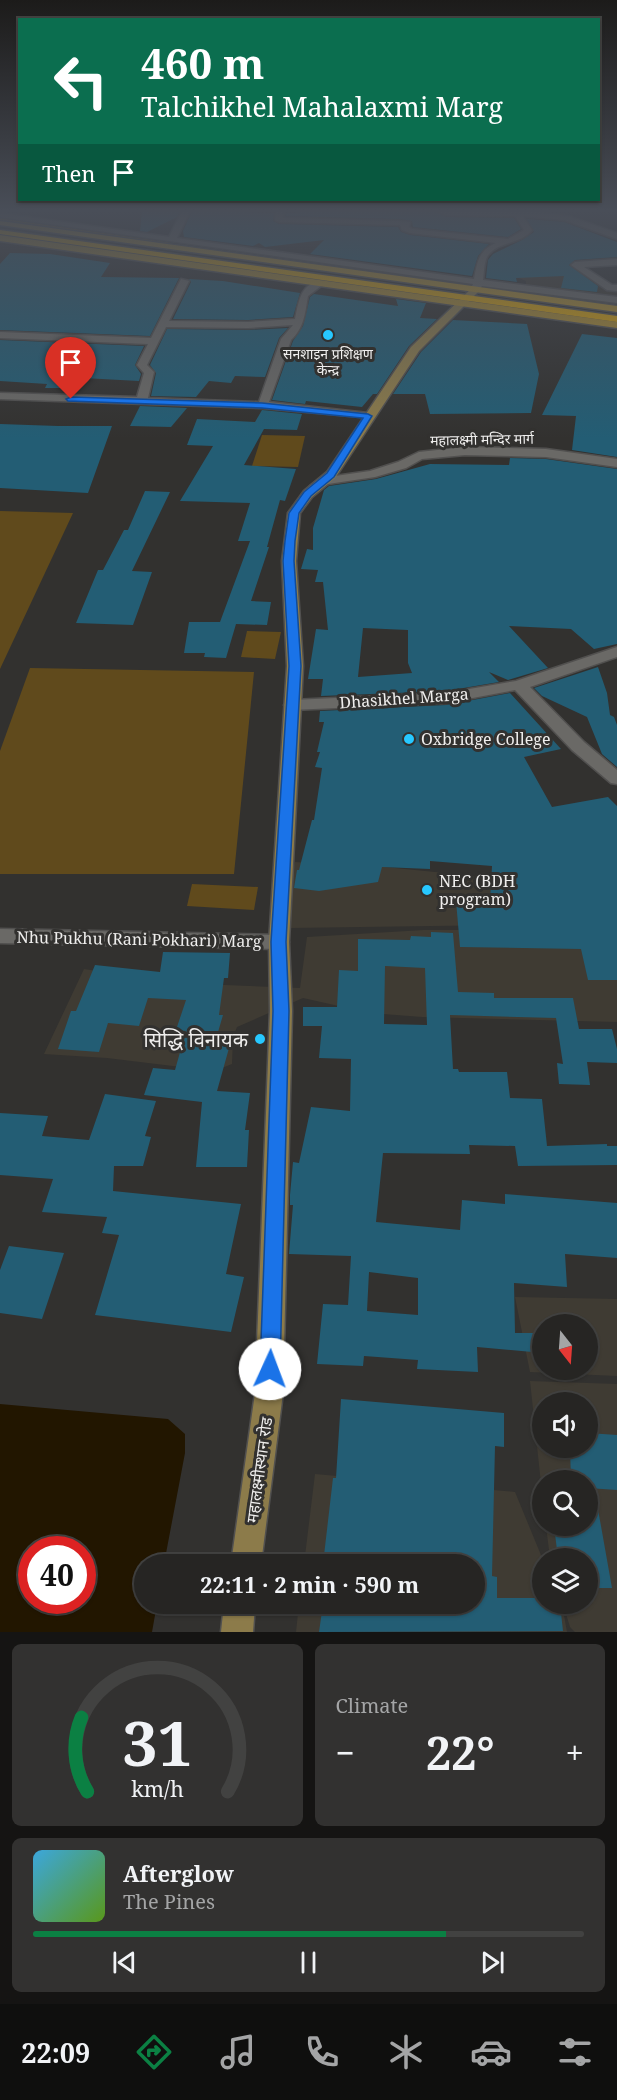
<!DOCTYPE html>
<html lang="en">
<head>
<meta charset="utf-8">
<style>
  :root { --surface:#262523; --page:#323130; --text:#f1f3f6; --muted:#a4a5a6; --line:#424241; --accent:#0b8043 }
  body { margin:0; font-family:"Noto Serif","Noto Sans Devanagari",serif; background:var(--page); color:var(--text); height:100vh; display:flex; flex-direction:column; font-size:22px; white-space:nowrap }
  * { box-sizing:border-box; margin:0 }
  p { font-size:20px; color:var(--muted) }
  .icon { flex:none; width:33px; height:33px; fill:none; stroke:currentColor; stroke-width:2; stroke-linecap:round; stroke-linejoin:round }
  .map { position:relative; height:1632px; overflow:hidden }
  .details { display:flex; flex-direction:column; gap:12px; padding:12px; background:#151413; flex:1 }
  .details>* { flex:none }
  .top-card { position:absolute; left:18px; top:18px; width:582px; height:183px; border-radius:0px; box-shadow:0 2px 4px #0004,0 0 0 2px var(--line); background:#0b6e4f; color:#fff; overflow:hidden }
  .needle { width:39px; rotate:163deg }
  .buttons { position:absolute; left:532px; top:1314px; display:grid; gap:12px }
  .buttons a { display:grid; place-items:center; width:66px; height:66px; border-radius:50%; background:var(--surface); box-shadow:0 2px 4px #0004,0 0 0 2px var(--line); font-size:30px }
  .speed { position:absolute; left:18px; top:1536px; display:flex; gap:12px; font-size:30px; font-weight:700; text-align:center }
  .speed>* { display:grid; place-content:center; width:78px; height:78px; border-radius:50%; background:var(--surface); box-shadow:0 2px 4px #0004,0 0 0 2px var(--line); line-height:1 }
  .speed .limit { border:9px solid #d22; background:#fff; color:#111 }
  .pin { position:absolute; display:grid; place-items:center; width:51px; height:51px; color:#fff; margin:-62px -26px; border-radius:50% 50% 50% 0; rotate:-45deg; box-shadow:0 0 6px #0007 }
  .pin .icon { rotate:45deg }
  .me { position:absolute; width:66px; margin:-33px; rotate:2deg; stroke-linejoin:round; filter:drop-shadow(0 0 4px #0008) }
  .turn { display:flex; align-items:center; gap:21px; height:126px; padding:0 24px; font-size:27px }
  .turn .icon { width:78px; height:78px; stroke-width:2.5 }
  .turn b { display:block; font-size:42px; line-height:51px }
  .then { display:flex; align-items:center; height:57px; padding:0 24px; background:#0003; gap:12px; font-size:22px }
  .big { font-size:45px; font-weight:700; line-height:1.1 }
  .details .card { flex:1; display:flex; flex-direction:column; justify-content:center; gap:9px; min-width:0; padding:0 21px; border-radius:9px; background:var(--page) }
  .details .dial { align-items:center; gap:0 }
  .dial svg { height:156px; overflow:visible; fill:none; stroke:var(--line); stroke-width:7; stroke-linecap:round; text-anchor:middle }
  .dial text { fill:var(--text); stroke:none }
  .song { display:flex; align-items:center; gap:18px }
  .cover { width:72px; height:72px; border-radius:9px; background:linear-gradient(135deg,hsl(200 70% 55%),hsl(90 70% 35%)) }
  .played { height:6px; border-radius:3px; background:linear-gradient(90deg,var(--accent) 75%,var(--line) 75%) }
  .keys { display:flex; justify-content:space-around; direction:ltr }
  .heat { display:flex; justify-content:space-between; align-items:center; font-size:33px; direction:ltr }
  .details .tiles { flex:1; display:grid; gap:12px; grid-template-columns:1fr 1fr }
  .card:last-child { grid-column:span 2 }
  .trip { position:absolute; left:134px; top:1554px; width:351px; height:60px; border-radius:30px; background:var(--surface); box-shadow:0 2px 4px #0004,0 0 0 2px var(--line); font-weight:700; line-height:60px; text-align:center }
  .menu { display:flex; height:96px; justify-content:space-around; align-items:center; background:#0f0f0e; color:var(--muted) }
  .menu .icon { width:42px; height:42px }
  .menu .current { color:var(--accent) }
  .menu b { font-size:27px; color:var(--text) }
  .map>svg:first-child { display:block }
  .built { fill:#3f3b33; fill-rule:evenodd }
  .green { fill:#604a1c }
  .forest { fill:#866722 }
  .water { fill:#221600; fill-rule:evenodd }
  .building { fill:#235d74; fill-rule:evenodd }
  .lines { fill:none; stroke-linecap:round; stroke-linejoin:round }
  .street-casing { stroke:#51504f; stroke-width:3 }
  .secondary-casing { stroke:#51504f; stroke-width:3 }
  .primary-casing { stroke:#51504f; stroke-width:3 }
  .highway-casing { stroke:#51504f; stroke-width:3 }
  .street { fill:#6a6966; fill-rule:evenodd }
  .secondary { fill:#8c7b4a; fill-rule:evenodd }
  .primary { fill:#ae8c2e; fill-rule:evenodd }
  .highway { fill:#dca409; fill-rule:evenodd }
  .route { fill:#1a73e8; stroke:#114b97; stroke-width:1.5 }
  .poi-dot { fill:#27c8ff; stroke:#32312f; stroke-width:2 }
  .labels { text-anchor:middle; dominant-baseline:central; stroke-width:6; stroke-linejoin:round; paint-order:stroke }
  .far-poi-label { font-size:14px; fill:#efeeed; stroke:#32312f }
  .far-street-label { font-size:14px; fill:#efeeed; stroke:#32312f }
  .street-label { font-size:16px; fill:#efeeed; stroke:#32312f }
  .poi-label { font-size:16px; fill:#efeeed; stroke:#32312f; text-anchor:start }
  .near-poi-label { font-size:20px; fill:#efeeed; stroke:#32312f; text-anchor:end }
</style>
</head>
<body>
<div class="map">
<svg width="617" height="1632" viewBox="0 0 617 1632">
  <rect width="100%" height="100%" fill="#32312f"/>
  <g class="built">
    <polygon points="576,267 617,290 617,296 612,298 526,289 526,281 514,276 508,270"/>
    <polygon points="295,862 385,867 566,885 504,925 290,928 286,896"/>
    <polygon points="424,930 499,930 617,935 617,1022 422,1017 370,1013 303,998 237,1027 233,1037 232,1064 214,1071 107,1058 44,1054 84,969 175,983 300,988 307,937"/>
    <path d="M515,1297L617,1299V1376L530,1372ZM543,1324H588V1370H543Z"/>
    <path d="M530,1381L617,1384V1632H575L570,1627L563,1604H588V1558H550L546,1526H588V1480H543V1502ZM543,1402H588V1448H543Z"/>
    <polygon points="315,1474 515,1492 543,1560 543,1604 562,1604 567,1632 296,1632 299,1604 474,1604 474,1564 304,1564"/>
  </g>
  <g class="green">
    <polygon points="262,435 305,436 298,467 252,466"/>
    <polygon points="0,511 73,513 0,669"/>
    <polygon points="247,631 281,632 275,659 241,657"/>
    <polygon points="30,668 254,672 234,874 0,874 0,751"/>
    <polygon points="192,884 258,887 254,910 187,906"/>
  </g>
  <polygon class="forest" points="0,218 172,243 163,244 0,220"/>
  <path class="water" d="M0,1404L168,1419L185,1434V1453L164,1564H144V1604H157L152,1632H0ZM32,1550H82V1600H32Z"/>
  <g class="building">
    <polygon points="142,211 180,211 177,217 147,232 140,231"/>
    <polygon points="192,211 274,213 273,221 279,224 398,227 401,232 410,235 489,244 478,256 472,276 310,254 324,240 265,247 259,243 253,246 184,237 183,231"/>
    <polygon points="298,211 435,211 446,217 514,218 521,229 508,237 413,227 412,221 400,219 286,216 286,213 298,213"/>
    <polygon points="527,219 564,222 617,242 617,257 575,260 569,265 598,286 597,292 561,288 564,276 516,278 517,282 486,278 488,260 493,254 522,240 534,232"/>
    <polygon points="10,253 50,254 110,263 101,277 179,278 150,336 0,330 0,264"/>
    <polygon points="189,279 223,281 300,293 293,317 248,320 173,319 191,282"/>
    <polygon points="314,294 398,306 396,299 426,303 420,318 437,319 409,346 377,394 373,394 362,407 306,401 305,404 272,400 293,341 303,326 310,297"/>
    <polygon points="453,320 527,324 539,374 531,413 430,414 425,394 393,394 421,352"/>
    <polygon points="288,328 279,338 265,377 235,376 231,383 209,381 196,397 151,396 156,373 150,365 167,329 248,330"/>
    <polygon points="582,334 617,338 617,457 572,450 576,416 542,415"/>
    <polygon points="0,340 144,346 135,365 141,374 139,381 83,378 79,388 45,388 47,384 0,381"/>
    <polygon points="140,406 187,408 171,427 130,426"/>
    <polygon points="262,410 302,414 297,430 264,429 244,465 296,469 285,501 280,500 267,547 269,547 251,601 271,602 267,625 236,624 226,658 204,657 205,653 184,653 189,622 220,622 250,541 238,541 250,503 180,501 213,446 187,445 197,419 255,422"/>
    <polygon points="0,424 58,426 112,426 88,493 0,488"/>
    <path d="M510,458L546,459L617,469V644L594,649L571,629L509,626L548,668L508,680L489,672L499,682L446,691L321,696L323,679H308L316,629L328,630L323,582H315L318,570L301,569L307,549L313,550V528L324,490L329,486L376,479L430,464L509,465ZM363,628L408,630V663L412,673L358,677Z"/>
    <polygon points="145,491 170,492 132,571 152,572 133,625 76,623 98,570 103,570 124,530 128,530"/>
    <polygon points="598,667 607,693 610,715 614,717 617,725 617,767 602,754 587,717 542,696 534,688"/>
    <polygon points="510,693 561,749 524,757 552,807 608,797 617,806 617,980 588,980 581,949 460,947 456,901 490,901 492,866 430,861 430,869 382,867 378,882 319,891 294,888 297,870 299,870 312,820 314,820 322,768 315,767 320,752 317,752 324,722 319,722 320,711 446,705"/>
    <path d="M431,932L453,933L458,992L494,993V998H573L579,1029H612L617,1049V1063L587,1062L590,1085L559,1084L557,1063L563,1064L556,1018L450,1015L453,1069H458L459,1072H507L510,1098L542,1099L547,1146L607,1144V1146H617V1165L518,1166L515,1146L469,1145L470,1154L383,1153L376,1222L460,1230L462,1200L505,1204V1194L617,1203V1258L565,1254L567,1287L514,1283L515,1333H543V1353L477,1347L478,1372L417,1369L418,1360L364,1356L363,1366L317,1364L323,1304L348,1305L351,1256L289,1254L293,1205H290V1195L293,1162L299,1163L311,1107L350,1111L351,1059L319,1058L322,1026H303V1007H337L339,970L358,971V939L410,940L411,936L431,937ZM385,966L425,968L427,1025L384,1024ZM369,1272L418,1278V1315L367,1311Z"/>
    <polygon points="163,952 230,953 228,978 224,978 219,1015 223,1015 216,1039 231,1041 217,1091 250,1093 245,1130 249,1130 247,1167 196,1167 202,1102 144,1095 153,1068 175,1070 186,1031 176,1030 186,1000 148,998 139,1026 108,1023 99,1052 58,1049 71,1011 76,1011 95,965 160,972"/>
    <polygon points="105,1094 156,1101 145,1136 151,1137 143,1166 114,1166 113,1191 241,1204 226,1274 244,1277 231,1332 95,1315 119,1235 102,1233 107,1217 42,1212 53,1179 0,1175 0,1113 48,1116 42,1136 89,1140"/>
    <polygon points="9,1246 64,1253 42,1319 0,1313 0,1270"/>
    <polygon points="341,1399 504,1413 504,1447 495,1446 492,1576 497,1577 497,1598 543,1598 543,1604 560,1604 563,1631 319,1632 323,1604 474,1604 474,1564 323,1564 333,1478 336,1478"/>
    <polygon points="588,1433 617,1435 617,1490 588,1488 588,1480 571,1480 570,1448 588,1448"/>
    <polygon points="598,1510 601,1526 612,1588 588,1588 588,1558 558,1558 554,1526 588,1526 588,1511"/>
  </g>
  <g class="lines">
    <defs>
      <g id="street">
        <path d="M182,211H190L177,238L474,279C477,262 479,250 496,243L410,233L402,230L400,225L279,222L275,220L276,211H284L283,218L400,221L410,222L409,227L412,229L508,239L524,230L515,216L446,215L437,211L537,212L568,216L617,233V239L564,220L523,216L532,230C521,245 496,241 487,257C484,263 484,273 483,280L617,297V303L482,286L478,292L475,293L470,290L473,284L0,217V213L169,237Z"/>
        <polygon points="617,259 617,265 584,267 612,285 617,285 617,291 607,290 571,265 575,262"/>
        <path d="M181,279L189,281L169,321L248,322L295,319C298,304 301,281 321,282V286L308,296C305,314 304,328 291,340L269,402L368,413L372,414V418L263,408L0,399V393L137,397L144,373L137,365L148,344L0,338V332L151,338ZM293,325L281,339L259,402L148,398L154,372L147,365L166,327L248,328Z"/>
        <polygon points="465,447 546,449 617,459 617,467 546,457 465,455 422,459 406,468 375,477 328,484 316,490 310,486 321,478 370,471 398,462 419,452"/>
        <polygon points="617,647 617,657 530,687 584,742 617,770 617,784 611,783 572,750 515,690 446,703 292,710 284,705 292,700 446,693 516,681"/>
        <polygon points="0,929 279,935 286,937 289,942 286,947 279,949 0,943"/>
      </g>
      <g id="secondary">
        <polygon points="472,288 480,290 419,351 335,478 312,497 300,513 296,561 303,666 289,942 292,1011 283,1393 261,1564 231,1564 255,1393 270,1011 269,942 287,666 282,561 288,513 304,491 327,472 411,347"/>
        <polygon points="224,1604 255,1604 253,1632 221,1632"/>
      </g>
      <g id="primary">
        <polygon points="0,221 617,306 617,312 0,225"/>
        <polygon points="0,235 617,322 617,328 0,241"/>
      </g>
      <polygon id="highway" points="0,230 617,316 617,322 0,234"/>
    </defs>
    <use href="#street" class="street-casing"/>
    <use href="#secondary" class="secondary-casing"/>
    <use href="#primary" class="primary-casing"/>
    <use href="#highway" class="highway-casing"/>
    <use href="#street" class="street"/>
    <use href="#secondary" class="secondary"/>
    <use href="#primary" class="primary"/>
    <use href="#highway" class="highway"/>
  </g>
  <linearGradient id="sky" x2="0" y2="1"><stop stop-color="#1c1b1a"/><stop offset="0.48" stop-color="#494e58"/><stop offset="1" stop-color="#494e58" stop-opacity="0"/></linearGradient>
  <rect width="617" height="439" fill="url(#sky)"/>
  <polygon class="route" points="71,397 262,403 368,414 372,416 334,477 311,496 299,513 295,541 294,561 301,666 286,942 289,1011 280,1369 277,1376 270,1379 263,1376 260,1369 273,1011 271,942 289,666 283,561 285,541 289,513 304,492 327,473 363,418 262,408 68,401 66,399"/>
  <g class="poi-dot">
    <circle cx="328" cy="335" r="6"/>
    <circle cx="409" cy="739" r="6"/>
    <circle cx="427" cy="890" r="6"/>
    <circle cx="260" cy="1039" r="6"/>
  </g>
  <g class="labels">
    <g class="far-poi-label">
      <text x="328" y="353">सनशाइन प्रशिक्षण<tspan x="328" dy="16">केन्द्र</tspan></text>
    </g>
    <g class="far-street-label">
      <text transform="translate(482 439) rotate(-1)">महालक्ष्मी मन्दिर मार्ग</text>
    </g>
    <g class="street-label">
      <text transform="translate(404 698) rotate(-4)">Dhasikhel Marga</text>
      <text transform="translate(139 939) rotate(1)">Nhu Pukhu (Rani Pokhari) Marg</text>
      <text transform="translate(259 1470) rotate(-82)">महालक्ष्मीस्थान रोड</text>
    </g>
    <g class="poi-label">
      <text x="421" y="739">Oxbridge College</text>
      <text x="439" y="881">NEC (BDH<tspan x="439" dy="18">program)</tspan></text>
    </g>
    <g class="near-poi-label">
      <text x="248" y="1039">सिद्धि विनायक</text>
    </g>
  </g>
</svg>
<div class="buttons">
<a><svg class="needle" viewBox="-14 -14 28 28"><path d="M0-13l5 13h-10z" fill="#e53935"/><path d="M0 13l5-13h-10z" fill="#a4a5a6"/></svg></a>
<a><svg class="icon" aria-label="sound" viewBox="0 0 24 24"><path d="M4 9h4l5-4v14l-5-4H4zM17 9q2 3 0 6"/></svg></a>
<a><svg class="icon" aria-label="search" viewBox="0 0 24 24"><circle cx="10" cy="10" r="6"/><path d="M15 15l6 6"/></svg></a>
<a><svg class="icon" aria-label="layers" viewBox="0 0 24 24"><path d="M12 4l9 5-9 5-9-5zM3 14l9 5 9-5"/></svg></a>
</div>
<div class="speed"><div class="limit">40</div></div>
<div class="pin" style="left:71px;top:399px;background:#d93025"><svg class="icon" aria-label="arrive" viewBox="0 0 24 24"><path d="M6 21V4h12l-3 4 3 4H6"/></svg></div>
<svg class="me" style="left:270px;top:1369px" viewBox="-20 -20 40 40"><circle r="19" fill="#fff"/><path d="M0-13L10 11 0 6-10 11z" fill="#1a73e8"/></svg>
<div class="trip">22:11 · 2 min · 590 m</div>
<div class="top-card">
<div class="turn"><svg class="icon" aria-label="left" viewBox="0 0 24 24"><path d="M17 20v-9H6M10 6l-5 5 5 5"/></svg><div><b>460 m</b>Talchikhel Mahalaxmi Marg</div></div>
<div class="then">Then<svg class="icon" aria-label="arrive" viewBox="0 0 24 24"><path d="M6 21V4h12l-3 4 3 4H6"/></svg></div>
</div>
</div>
<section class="details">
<div class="tiles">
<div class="card dial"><svg viewBox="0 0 100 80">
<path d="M14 69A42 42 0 1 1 86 69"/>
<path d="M14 69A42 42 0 0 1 11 31" stroke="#0b8043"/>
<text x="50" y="56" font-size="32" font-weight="700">31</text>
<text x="50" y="72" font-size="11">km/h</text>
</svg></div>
<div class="card"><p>Climate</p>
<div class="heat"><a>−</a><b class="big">22°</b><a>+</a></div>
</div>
<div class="card">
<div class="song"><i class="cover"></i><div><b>Afterglow</b><p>The Pines</p></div></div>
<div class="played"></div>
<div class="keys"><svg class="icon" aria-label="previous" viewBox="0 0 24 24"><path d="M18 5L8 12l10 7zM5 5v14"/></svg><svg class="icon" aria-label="pause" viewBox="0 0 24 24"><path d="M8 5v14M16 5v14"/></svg><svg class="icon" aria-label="next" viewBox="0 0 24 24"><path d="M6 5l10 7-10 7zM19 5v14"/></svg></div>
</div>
</div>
</section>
<nav class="menu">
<b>22:09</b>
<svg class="icon current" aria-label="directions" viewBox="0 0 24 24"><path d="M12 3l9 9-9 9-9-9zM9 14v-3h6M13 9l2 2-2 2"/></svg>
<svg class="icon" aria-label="music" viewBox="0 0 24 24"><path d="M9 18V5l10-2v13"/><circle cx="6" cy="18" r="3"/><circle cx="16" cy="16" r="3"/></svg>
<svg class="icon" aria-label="phone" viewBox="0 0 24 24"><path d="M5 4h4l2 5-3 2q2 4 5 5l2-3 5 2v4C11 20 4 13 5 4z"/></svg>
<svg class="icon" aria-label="climate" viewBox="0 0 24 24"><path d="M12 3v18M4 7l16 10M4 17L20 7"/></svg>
<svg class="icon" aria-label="car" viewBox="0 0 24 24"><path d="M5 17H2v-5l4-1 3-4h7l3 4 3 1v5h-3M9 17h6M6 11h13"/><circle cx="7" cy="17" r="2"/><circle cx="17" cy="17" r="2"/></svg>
<svg class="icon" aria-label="filters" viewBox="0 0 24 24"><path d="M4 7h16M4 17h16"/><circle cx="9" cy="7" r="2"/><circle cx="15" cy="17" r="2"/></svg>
</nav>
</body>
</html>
